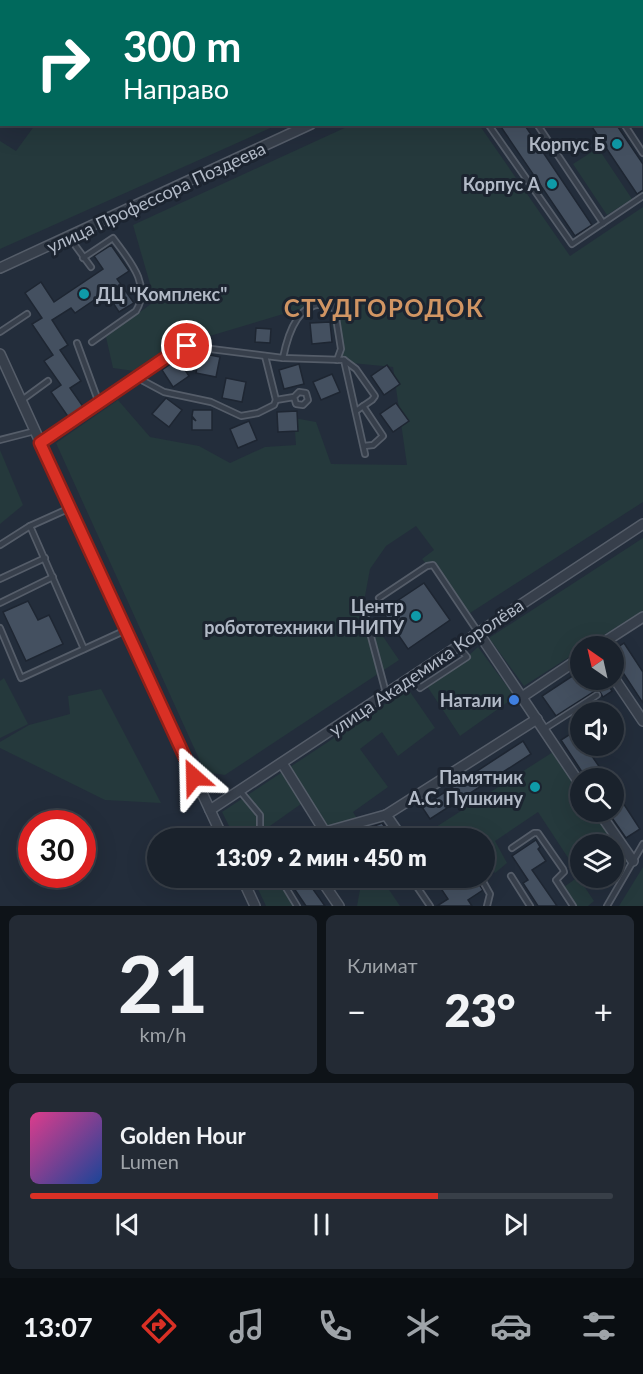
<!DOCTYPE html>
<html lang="ru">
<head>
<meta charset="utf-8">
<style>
  :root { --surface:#1a222c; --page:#232a34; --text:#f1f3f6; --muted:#9fa4a9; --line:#383f48; --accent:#d93025 }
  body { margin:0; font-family:Lato,sans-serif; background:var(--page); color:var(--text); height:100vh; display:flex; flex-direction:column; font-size:22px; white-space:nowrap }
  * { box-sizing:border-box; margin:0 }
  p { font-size:20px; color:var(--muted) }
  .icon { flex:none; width:33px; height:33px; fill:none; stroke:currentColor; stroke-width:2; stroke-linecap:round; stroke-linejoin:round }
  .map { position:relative; height:906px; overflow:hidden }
  .side { display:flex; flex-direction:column; gap:9px; padding:9px; background:#0e1318; flex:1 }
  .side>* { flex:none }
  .guide { position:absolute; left:0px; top:0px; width:644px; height:126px; box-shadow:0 6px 24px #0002,0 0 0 2px var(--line); background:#00695c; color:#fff; overflow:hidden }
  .needle { width:39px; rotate:326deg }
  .controls { position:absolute; left:570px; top:636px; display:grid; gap:12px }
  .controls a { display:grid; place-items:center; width:54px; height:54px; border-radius:50%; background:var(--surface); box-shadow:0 6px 24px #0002,0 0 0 2px var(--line); font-size:30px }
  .speed { position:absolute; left:18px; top:810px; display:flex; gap:12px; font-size:30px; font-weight:700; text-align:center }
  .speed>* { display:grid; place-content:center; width:78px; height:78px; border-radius:50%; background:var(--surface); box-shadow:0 6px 24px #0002,0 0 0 2px var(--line); line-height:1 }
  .speed .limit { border:9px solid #d22; background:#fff; color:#111 }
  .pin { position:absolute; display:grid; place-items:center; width:51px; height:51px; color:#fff; margin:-26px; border:3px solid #fff; border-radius:50%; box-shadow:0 2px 6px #0007 }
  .me { position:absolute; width:66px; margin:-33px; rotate:335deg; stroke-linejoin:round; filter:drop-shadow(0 0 4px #0008) }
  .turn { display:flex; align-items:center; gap:21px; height:126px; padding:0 24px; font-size:27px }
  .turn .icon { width:78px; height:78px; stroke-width:2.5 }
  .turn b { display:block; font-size:42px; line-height:51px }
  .big { font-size:45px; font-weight:800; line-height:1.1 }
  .side .card { flex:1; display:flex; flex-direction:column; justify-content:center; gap:9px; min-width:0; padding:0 21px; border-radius:9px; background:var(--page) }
  .side .dial { align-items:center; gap:0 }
  .dial b { font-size:78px; line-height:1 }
  .song { display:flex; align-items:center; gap:18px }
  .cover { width:72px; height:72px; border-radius:9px; background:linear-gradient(135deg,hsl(330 70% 55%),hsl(220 70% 35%)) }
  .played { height:6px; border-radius:3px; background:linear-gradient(90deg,var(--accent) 70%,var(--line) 70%) }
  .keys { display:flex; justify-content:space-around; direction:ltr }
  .heat { display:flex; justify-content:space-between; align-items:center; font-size:33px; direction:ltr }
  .side .tiles { flex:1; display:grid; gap:9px; grid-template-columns:1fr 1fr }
  .card:last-child { grid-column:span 2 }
  .trip { position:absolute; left:147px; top:828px; width:348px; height:60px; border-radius:30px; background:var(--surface); box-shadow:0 6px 24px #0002,0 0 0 2px var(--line); font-weight:800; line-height:60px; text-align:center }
  .dock { display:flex; height:96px; justify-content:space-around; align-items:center; background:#0a0e12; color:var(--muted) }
  .dock .icon { width:42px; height:42px }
  .dock .selected { color:var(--accent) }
  .dock b { font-size:27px; color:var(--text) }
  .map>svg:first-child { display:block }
  .green { fill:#25393c }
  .building { fill:#445060; stroke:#1e2632; stroke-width:1.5 }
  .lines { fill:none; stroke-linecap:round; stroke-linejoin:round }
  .service-casing { stroke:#555d69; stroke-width:8 }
  .minor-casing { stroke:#555d69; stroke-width:12 }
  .service { stroke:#373f4b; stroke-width:4.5 }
  .minor { stroke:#373f4b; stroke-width:9 }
  .route-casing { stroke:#8d1f18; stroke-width:15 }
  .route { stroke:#d93025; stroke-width:10 }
  .culture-dot { fill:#0f9aa8; stroke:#1c2430; stroke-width:2 }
  .shop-dot { fill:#3f7fe0; stroke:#1c2430; stroke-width:2 }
  .labels { text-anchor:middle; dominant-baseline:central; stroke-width:6; stroke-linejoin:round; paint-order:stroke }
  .poi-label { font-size:18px; font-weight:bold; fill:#b2bac7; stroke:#1c2430; text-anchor:end }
  .street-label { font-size:18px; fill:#b2bac7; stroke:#1c2430 }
  .district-label { font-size:24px; font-weight:bold; letter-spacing:1.5px; fill:#d19563; stroke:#1c2430 }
</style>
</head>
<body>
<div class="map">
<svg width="643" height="906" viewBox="0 0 643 906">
  <rect width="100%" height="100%" fill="#232d3b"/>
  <g class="green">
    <polygon points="301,0 551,0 547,2"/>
    <polygon points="35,125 35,124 277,125 0,249 0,141 16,151"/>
    <polygon points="351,125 481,125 480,126 570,256 643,207 643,502 470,613 422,559 434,550 416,526 386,546 370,569 363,607 399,660 225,775 205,772 56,443 118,400 150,437 199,446 230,463 265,447 296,445 294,418 316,422 331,464 407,465 393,367 341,362 327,301 173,347 134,371 113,368 106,337 155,301 133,225"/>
    <polygon points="598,148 632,199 607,215 573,164"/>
    <polygon points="0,450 23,505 0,524"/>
    <polygon points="643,538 643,611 586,646 580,646 580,650 524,686 489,638"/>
    <polygon points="478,647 515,697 460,736 425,683 467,657"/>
    <polygon points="4,678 28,724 0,738 0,681"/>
    <polygon points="101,689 161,803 105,800 0,748 0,742 29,725 70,714 68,696"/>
    <polygon points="408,689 435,728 398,756 382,732 360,749 388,787 353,812 369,838 335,838 308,799 253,838 235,838 222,812"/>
    <polygon points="553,752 580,793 580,812 593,812 620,851 614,861 614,844 580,844 580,876 538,812 495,841 507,863 495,873 485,858 484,838 472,838 465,829 450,838 442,838 436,827"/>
    <polygon points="643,867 643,906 619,906"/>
    <polygon points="578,877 594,901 588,906 577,906 564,887"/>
    <polygon points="253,878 276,878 293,906 266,906"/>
    <polygon points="372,878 381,878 400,906 357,906 361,884"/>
  </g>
  <g class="building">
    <polygon points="499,124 524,124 592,225 575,236"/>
    <polygon points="590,124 616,124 643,164 643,190 637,194"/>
    <polygon points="111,245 129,271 117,279 134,303 119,312 106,292 75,313 71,308 52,320 68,345 60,350 81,381 70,388 84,408 69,418 51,392 61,385 44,361 53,355 32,324 42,318 25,293 41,282 54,302 103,269 94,256"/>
    <polygon points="330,322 332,342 312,344 310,323"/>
    <polygon points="256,328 271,329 270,343 255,342"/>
    <polygon points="200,353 220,357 216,377 196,373"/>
    <polygon points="178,359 189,376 173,387 162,370"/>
    <polygon points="299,364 304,384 284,389 279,370"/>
    <polygon points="387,365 400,384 384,395 371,376"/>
    <polygon points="332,374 340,392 321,400 313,382"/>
    <polygon points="226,378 246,382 242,402 222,398"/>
    <polygon points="166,398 182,410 169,427 152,414"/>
    <polygon points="396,403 409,421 393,432 380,414"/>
    <polygon points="193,410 212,410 212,430 192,430 192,418 196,421 192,416"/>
    <polygon points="297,411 298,431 278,432 277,412"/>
    <polygon points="249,421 257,440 238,448 230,429"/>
    <polygon points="424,583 450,620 408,649 382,611"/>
    <polygon points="28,601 38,620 49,615 63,644 26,661 3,612"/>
    <polygon points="624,643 643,672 643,703 614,659 614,650"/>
    <polygon points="580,671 580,680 605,680 612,691 603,697 599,690 595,691 556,716 542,696"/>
    <polygon points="575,731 580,739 580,746 585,746 607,778 586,778 561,740"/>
    <polygon points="523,741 531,754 430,819 422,807"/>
    <polygon points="614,789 640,829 626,838 608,812 614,812"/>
    <polygon points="382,823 393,838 373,838 367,829"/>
    <polygon points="536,840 540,847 538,849 546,861 532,870 557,906 538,906 523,883 528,880 512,856"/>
    <polygon points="287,878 305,878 325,906 306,906"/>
    <polygon points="417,878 457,878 464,888 476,880 483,890 468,900 472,906 437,906 448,899 436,881 425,889"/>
  </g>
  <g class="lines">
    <defs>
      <g id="service">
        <polyline points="44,0 45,2"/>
        <polyline points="294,0 295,2"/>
        <polyline points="8,2 11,0"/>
        <polyline points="111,2 113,0"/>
        <polyline points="221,2 223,0"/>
        <polyline points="0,7 2,6"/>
        <polyline points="642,23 643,22"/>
        <polyline points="488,124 572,244 603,223 537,124"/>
        <polyline points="624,124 643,153"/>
        <polyline points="603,223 643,196"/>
        <polyline points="69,237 91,267"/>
        <path d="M83,258L113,238C128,259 152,284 136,311L92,342"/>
        <polyline points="0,332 27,314"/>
        <polyline points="77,343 99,403"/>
        <polyline points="265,356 276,400 294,397 296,404 303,405 308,400 306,393 299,392 294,397"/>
        <path d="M283,358C288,333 299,297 332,306L335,311L341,349L337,360"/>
        <polyline points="344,360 356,369 375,396 372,400 356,411"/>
        <polyline points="136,377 164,392 211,402 241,416 258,413 274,405 276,400"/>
        <polyline points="22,400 48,381"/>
        <polyline points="363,406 383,436 373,445 364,446"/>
        <polyline points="0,440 35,431"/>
        <polyline points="41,443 169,354 187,346 283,358 344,360 365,454"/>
        <polyline points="30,526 84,649"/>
        <polyline points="0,545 30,526 70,508"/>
        <polyline points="0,579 45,558"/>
        <polyline points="379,598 427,566 433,565 478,632"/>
        <polyline points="0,603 53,577"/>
        <polyline points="365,614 386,693"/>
        <polyline points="0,628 21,678 126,630"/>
        <polyline points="412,675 420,688 467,657 462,651"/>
        <polyline points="544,729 597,695"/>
        <polyline points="240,791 260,815 260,838"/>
        <polyline points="512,848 534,833 538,833 563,869 564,872 556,880 573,906"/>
        <polyline points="511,876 530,906"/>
        <polyline points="280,878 297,906"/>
        <polyline points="411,878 430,906"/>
        <polyline points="481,878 490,894 487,906"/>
        <polyline points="607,906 643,844"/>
      </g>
      <g id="minor">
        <polyline points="579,2 582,0"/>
        <polyline points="0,268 311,124"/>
        <polyline points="0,354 126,630 223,838"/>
        <polyline points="478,632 580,784"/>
        <polyline points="598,646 643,617"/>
        <polyline points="614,678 643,721"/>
        <polyline points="522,697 580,658"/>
        <polyline points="282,763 325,832 317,838"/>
        <polyline points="210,810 643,524"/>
        <polyline points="599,812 633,861"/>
        <polyline points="325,832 386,815"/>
        <polyline points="402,838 386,815 537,719"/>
        <polyline points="242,878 255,906"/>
        <polyline points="320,878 339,906"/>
      </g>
    </defs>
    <use href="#service" class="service-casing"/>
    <use href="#minor" class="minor-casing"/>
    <use href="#service" class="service"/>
    <use href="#minor" class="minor"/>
  </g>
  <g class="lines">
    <defs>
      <polyline id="route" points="187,346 168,356 40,443 194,777"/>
    </defs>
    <use href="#route" class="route-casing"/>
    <use href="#route" class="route"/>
  </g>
  <g class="culture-dot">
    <circle cx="617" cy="144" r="6"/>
    <circle cx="552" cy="184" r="6"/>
    <circle cx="84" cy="294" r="6"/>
    <circle cx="416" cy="616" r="6"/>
    <circle cx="535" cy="787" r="6"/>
  </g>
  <circle class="shop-dot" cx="514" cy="700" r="6"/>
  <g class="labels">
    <g class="poi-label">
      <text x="605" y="144">Корпус Б</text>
      <text x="540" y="184">Корпус А</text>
      <text x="96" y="294" text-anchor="start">ДЦ "Комплекс"</text>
      <text x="404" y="606">Центр<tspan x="404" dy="21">робототехники ПНИПУ</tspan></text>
      <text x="502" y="700">Натали</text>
      <text x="523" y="777">Памятник<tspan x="523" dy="21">А.С. Пушкину</tspan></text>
    </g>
    <g class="street-label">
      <text transform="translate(156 197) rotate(-25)">улица Профессора Поздеева</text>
      <text transform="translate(426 667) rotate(-34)">улица Академика Королёва</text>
    </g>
    <g class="district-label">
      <text x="384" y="307">СТУДГОРОДОК</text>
    </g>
  </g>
</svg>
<div class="controls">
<a><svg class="needle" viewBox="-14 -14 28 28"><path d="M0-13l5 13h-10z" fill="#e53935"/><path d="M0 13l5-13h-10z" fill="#9fa4a9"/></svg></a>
<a><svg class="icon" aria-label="sound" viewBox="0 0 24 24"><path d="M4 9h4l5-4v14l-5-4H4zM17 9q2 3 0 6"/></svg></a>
<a><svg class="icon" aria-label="search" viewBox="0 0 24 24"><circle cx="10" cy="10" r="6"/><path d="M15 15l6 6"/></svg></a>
<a><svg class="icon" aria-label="layers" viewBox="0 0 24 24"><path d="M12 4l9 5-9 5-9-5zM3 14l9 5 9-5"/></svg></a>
</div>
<div class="speed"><div class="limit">30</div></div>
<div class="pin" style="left:187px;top:346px;background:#d93025"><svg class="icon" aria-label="arrive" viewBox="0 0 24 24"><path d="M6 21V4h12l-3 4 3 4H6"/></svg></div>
<svg class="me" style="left:194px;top:777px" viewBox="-20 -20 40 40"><path d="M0-17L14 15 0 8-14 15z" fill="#d93025" stroke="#fff" stroke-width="4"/></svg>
<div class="trip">13:09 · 2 мин · 450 m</div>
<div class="guide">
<div class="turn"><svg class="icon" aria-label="right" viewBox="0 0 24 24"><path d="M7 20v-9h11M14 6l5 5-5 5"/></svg><div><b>300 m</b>Направо</div></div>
</div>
</div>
<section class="side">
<div class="tiles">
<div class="card dial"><b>21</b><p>km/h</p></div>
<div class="card"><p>Климат</p>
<div class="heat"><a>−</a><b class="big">23°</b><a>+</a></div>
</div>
<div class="card">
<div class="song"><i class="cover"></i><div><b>Golden Hour</b><p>Lumen</p></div></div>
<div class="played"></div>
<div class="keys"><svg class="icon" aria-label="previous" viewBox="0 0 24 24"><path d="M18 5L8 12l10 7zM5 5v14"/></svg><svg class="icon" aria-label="pause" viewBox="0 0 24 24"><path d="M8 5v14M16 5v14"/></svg><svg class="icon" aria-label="next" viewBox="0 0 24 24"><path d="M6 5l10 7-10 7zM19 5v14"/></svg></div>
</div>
</div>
</section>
<nav class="dock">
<b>13:07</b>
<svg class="icon selected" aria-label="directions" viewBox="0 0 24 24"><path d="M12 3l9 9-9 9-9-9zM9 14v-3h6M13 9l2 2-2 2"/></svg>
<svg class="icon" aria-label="music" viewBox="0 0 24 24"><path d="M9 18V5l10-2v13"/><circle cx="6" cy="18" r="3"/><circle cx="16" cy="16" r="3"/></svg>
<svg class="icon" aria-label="phone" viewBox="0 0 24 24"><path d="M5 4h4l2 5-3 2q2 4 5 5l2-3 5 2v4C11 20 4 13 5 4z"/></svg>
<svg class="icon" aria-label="climate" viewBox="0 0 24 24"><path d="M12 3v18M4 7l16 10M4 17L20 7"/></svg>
<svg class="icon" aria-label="car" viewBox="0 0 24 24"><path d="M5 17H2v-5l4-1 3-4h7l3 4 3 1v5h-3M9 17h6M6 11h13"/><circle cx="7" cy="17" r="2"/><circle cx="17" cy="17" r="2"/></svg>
<svg class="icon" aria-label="filters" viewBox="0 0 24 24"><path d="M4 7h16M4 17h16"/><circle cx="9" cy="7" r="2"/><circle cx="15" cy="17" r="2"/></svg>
</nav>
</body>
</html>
